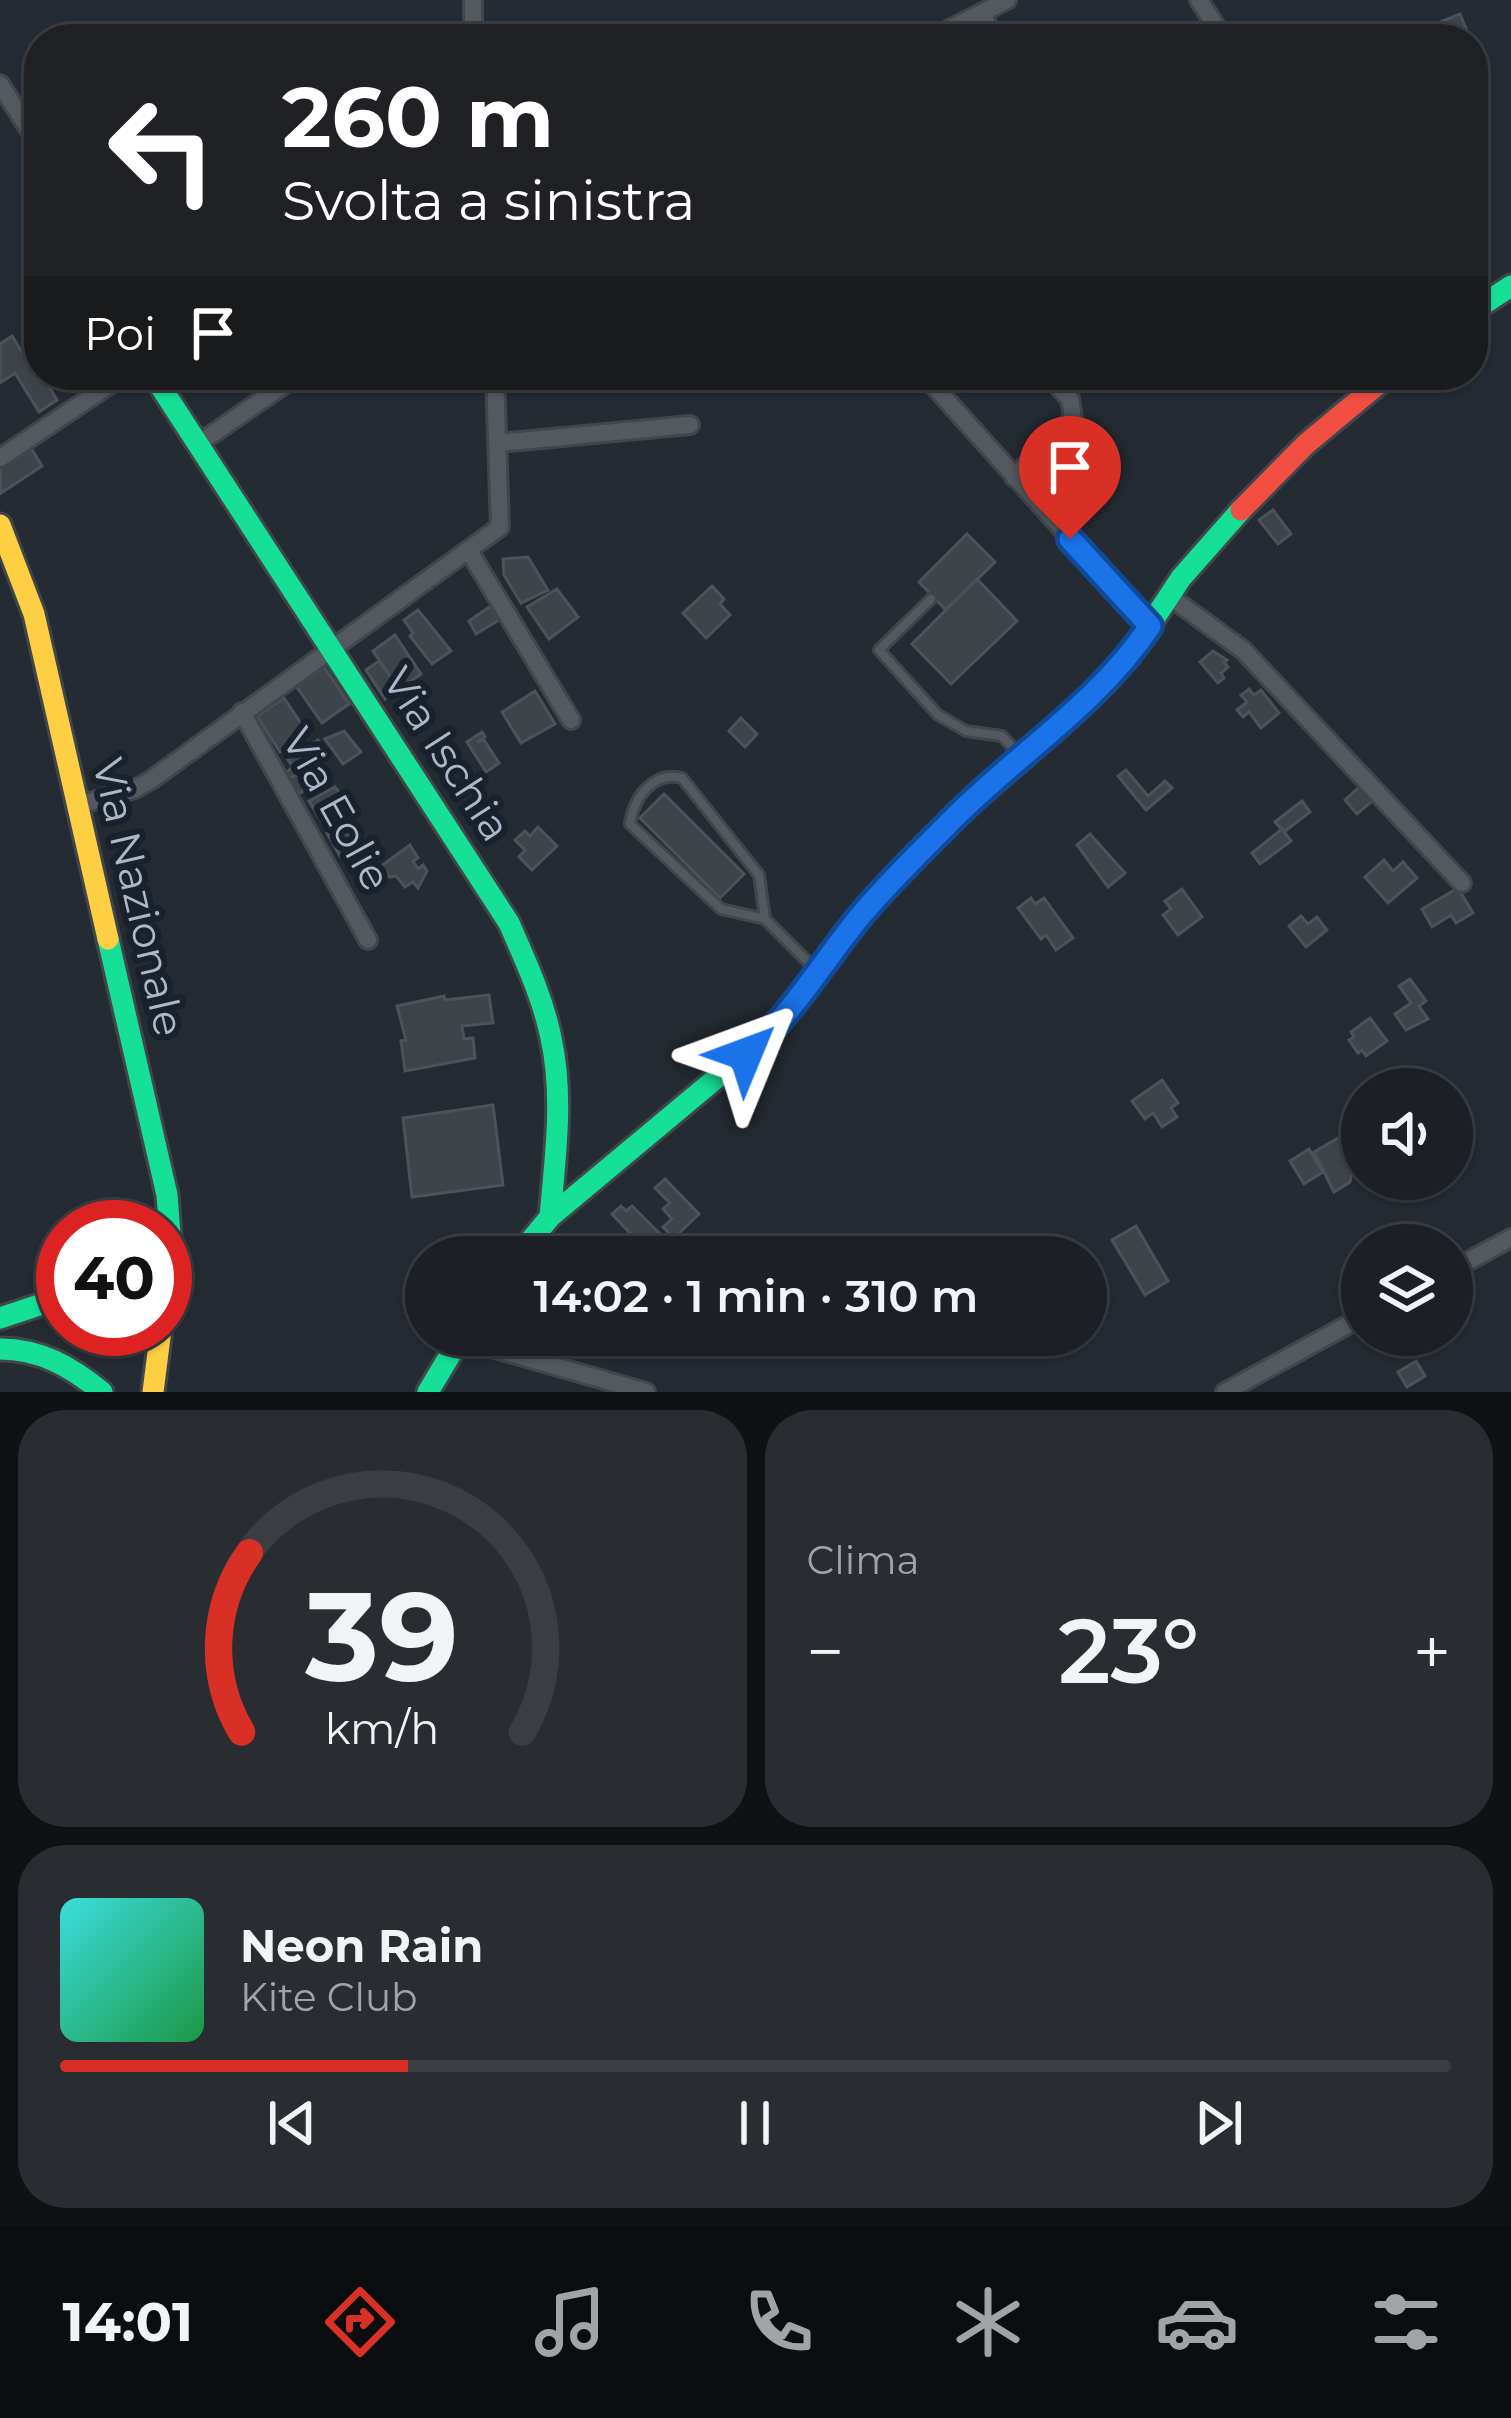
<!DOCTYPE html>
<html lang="it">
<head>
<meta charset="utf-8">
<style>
  :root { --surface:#1c2026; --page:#292d32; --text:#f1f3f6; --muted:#a0a3a7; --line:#3a3e43; --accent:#d93025 }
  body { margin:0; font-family:Montserrat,sans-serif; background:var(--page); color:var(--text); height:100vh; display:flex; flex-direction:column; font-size:45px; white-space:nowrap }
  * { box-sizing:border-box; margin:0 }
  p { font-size:39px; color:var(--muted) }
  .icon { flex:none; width:66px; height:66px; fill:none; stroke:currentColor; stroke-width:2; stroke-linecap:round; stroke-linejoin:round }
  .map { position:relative; height:1392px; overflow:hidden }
  .sheet { display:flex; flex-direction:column; gap:18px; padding:18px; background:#0f1215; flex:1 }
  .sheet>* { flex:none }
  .banner { position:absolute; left:24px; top:24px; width:1464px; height:366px; border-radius:48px; box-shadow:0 3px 9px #0004,0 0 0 3px var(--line); background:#202124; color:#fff; overflow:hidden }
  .tools { position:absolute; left:1341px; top:1068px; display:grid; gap:24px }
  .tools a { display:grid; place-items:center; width:132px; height:132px; border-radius:50%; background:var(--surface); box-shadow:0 3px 9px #0004,0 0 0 3px var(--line); font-size:60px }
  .speed { position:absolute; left:36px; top:1200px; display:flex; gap:24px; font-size:60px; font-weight:700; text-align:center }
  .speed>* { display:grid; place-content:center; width:156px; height:156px; border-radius:50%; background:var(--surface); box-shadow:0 3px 9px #0004,0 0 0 3px var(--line); line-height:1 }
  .speed .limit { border:18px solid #d22; background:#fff; color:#111 }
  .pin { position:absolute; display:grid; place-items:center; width:102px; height:102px; color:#fff; margin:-123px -51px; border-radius:50% 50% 50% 0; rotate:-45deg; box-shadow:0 0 12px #0007 }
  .pin .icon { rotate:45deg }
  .me { position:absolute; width:132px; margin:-66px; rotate:46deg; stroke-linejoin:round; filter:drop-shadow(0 0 9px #0008) }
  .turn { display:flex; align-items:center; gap:42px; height:252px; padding:0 60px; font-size:54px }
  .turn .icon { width:156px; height:156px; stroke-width:2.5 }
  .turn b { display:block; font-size:84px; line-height:102px }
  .then { display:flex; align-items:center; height:114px; padding:0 60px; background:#0003; gap:24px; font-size:45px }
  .big { font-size:90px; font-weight:600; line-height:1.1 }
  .sheet .tile { flex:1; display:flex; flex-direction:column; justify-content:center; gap:18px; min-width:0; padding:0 42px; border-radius:48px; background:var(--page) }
  .sheet .dial { align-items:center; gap:0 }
  .dial svg { height:312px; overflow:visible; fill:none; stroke:var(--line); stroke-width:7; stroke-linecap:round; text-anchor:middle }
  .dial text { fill:var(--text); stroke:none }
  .song { display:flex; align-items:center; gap:36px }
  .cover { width:144px; height:144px; border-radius:18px; background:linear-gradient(135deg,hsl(180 70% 55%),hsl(140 70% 35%)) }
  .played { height:12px; border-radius:6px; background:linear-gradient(90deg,var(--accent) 25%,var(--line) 25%) }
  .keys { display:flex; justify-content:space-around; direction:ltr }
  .heat { display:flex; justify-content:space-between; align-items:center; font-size:66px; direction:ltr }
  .sheet .tiles { flex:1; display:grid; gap:18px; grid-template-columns:1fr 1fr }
  .tile:last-child { grid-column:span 2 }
  .trip { position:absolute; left:405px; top:1236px; width:702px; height:120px; border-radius:60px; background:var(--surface); box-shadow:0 3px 9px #0004,0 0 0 3px var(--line); font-weight:600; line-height:120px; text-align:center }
  .menu { display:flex; height:192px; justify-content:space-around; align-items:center; background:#0b0d0f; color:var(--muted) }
  .menu .icon { width:84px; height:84px }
  .menu .current { color:var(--accent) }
  .menu b { font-size:54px; color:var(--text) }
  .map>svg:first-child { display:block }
  .building { fill:#3f444a; stroke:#4c525a; stroke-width:3 }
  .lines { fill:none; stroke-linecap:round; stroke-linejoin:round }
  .lane-casing { stroke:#41464b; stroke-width:14 }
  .street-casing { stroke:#41464b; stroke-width:22 }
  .fast-casing { stroke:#41464b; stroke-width:27 }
  .slow-casing { stroke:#41464b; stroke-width:27 }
  .jam-casing { stroke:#41464b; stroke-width:27 }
  .lane { stroke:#545960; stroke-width:8 }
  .street { stroke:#545960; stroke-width:16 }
  .fast { stroke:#16e098; stroke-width:21 }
  .slow { stroke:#ffcf43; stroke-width:21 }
  .jam { stroke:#f24e42; stroke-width:21 }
  .route-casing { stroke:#114b97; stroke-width:30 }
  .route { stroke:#1a73e8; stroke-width:21 }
  .labels { text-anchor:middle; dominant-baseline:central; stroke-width:12; stroke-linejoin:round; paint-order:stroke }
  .street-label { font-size:42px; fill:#adb7c5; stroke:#19212c }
</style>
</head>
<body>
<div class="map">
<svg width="1511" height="1392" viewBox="0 0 1511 1392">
  <rect width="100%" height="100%" fill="#252b32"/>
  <g class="building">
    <polygon points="1460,14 1467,31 1448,39 1440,22"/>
    <polygon points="12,336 26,358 31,355 57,400 39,412 15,373 0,383 0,344"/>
    <polygon points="31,448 42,466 1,493 0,468"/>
    <polygon points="1273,510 1291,534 1278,544 1259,520"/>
    <polygon points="967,534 995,562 946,610 919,582"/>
    <polygon points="528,557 548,590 521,603 504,575 503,559"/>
    <polygon points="977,579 1017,621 951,684 912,644"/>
    <polygon points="712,586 724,599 720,604 730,615 706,638 683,613"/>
    <polygon points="557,589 578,617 549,639 527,607"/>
    <polygon points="491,606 499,620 476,634 469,621"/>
    <polygon points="418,610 451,651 432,664 410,636 413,633 404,620"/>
    <polygon points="395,635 421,674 399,689 373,651"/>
    <polygon points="1213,651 1227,660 1224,662 1228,667 1221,673 1224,678 1218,683 1200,662"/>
    <polygon points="379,661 399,689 385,699 366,670"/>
    <polygon points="324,667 349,704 322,723 296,686"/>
    <polygon points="1249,689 1254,695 1261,690 1279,713 1261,728 1249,712 1243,717 1237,710 1247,702 1241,695"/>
    <polygon points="535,691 555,724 521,743 502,712"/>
    <polygon points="284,698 308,734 280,752 257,716"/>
    <polygon points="741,718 757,734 745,747 729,731"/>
    <polygon points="344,731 361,752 343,764 325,739"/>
    <polygon points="482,732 485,737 477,742 484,740 499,763 486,772 467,742"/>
    <polygon points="318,740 327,754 289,779 285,773 293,767 288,760"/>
    <polygon points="320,759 330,774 299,794 289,779"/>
    <polygon points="1126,770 1148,796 1165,781 1172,788 1146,810 1118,776"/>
    <polygon points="1365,782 1372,790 1371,802 1357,814 1345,800"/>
    <polygon points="335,787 353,810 324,826 309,801"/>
    <polygon points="664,794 744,874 720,898 640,818"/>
    <polygon points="1302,801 1310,812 1284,832 1275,822"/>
    <polygon points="353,819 365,842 340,856 327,833"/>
    <polygon points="538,827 557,846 532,870 519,857 525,850 515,840 525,831 530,836"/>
    <polygon points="1282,829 1291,841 1260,864 1252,853"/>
    <polygon points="1090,834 1125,873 1108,887 1077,845"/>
    <polygon points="410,845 418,858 413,861 418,869 423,865 427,871 418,888 413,882 405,887 396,876 389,877 381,866"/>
    <polygon points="1384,860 1393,871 1403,862 1417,878 1388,903 1365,877"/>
    <polygon points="1458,888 1473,913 1456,923 1451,915 1432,927 1422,909"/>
    <polygon points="1182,889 1202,917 1178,935 1163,915 1171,909 1165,901"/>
    <polygon points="1031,898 1035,904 1044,898 1073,938 1056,950 1046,935 1041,939 1018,908"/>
    <polygon points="1301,916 1308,924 1317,917 1327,930 1306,947 1289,926"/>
    <polygon points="1410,979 1426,1001 1419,1006 1428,1019 1406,1030 1395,1014 1411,1003 1399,986"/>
    <polygon points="489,995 493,1023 462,1026 464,1039 473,1038 475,1058 405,1071 401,1041 406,1040 397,1006 444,996 445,1000"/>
    <polygon points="1370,1018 1387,1041 1366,1056 1362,1050 1358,1053 1349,1040 1354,1037 1351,1032"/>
    <polygon points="1162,1080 1178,1103 1171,1108 1177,1117 1162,1127 1153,1113 1145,1119 1132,1101"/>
    <polygon points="493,1105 503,1185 412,1197 403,1118"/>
    <polygon points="1343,1135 1350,1147 1359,1143 1362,1167 1352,1173 1350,1182 1334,1192 1314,1152"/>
    <polygon points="1309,1149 1323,1172 1304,1184 1290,1161"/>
    <polygon points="665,1179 699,1214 674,1238 663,1227 672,1219 663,1209 670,1203 655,1188"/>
    <polygon points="621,1206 626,1211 632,1206 665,1239 650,1254 612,1214"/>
    <polygon points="1136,1226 1168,1281 1145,1295 1112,1240"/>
    <polygon points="1416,1361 1425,1376 1407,1387 1398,1372"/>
  </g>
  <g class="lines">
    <defs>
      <g id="lane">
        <polyline points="931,599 879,650 938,715 966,731 1002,736 1022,757"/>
        <path d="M765,919L759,875L682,778C653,771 634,797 630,824L721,909L765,919L814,968"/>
      </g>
      <g id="street">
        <polyline points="1199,0 1224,39"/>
        <polyline points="982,13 994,39"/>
        <polyline points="473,39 473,0"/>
        <polyline points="930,39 1007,0"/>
        <polyline points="0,84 39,145"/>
        <polyline points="924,375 1149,626"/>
        <polyline points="499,443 690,425"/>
        <polyline points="198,444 298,375"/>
        <polyline points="0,458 124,375"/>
        <polyline points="1014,477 1073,418 1070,399 1048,375"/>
        <polyline points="469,551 571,720"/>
        <polyline points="1169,596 1243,650 1462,883"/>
        <polyline points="242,712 368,940"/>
        <polyline points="79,805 135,789 151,780 500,527 495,375"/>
        <polyline points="1452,1270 1511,1238"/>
        <polyline points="460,1339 646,1392"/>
        <polyline points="1225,1392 1362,1317"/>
      </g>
      <g id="fast">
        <polyline points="1473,311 1511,286"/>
        <path d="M153,375L509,923C525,960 543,998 551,1038C564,1097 555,1158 550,1217"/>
        <polyline points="108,939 167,1195 170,1234 165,1293"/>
        <polyline points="517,1257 550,1217 774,1030 858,919 950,821 1059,727 1129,657 1181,578 1241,510"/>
        <polyline points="0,1318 63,1297"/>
        <path d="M0,1349C41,1349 71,1367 102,1392"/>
        <polyline points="428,1392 462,1335"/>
      </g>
      <g id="slow">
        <polyline points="0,525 34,614 108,939"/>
        <polyline points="153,1392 161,1329"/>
      </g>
      <polyline id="jam" points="1241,510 1306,444 1389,375"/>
    </defs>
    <use href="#lane" class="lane-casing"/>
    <use href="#street" class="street-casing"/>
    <use href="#fast" class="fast-casing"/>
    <use href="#slow" class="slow-casing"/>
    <use href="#jam" class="jam-casing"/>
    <use href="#lane" class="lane"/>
    <use href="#street" class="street"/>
    <use href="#fast" class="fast"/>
    <use href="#slow" class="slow"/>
    <use href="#jam" class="jam"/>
  </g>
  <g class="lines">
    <defs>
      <path id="route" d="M746,1054C791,1016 820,966 857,920C884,887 916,856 946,826C1012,757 1096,707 1150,626L1070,539"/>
    </defs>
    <use href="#route" class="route-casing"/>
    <use href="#route" class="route"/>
  </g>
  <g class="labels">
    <g class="street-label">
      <text transform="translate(447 754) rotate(57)">Via Ischia</text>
      <text transform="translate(337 809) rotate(61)">Via Eolie</text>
      <text transform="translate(139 897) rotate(77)">Via Nazionale</text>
    </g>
  </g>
</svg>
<div class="tools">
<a><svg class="icon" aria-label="sound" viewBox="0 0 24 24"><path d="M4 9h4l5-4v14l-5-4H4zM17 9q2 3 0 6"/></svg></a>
<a><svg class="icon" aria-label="layers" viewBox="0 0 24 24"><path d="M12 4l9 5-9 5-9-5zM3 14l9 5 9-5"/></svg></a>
</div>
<div class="speed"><div class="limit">40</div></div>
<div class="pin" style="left:1070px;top:539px;background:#d93025"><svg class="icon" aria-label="arrive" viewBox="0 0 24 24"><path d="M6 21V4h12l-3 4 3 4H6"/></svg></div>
<svg class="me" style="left:746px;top:1054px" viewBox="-20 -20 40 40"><path d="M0-17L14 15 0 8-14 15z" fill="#1a73e8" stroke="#fff" stroke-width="4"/></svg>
<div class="trip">14:02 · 1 min · 310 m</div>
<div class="banner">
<div class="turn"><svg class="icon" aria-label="left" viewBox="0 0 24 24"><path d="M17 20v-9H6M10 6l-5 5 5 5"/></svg><div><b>260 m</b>Svolta a sinistra</div></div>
<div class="then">Poi<svg class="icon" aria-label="arrive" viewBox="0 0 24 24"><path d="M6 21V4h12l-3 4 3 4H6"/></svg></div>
</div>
</div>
<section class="sheet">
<div class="tiles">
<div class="tile dial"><svg viewBox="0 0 100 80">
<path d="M14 69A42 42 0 1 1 86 69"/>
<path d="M14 69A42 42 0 0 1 16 23" stroke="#d93025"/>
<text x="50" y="56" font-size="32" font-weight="700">39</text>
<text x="50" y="72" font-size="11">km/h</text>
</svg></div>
<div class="tile"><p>Clima</p>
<div class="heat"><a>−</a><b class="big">23°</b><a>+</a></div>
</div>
<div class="tile">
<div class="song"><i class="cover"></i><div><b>Neon Rain</b><p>Kite Club</p></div></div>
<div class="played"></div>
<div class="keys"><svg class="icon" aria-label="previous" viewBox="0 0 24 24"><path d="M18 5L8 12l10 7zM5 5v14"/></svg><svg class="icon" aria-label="pause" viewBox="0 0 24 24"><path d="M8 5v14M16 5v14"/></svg><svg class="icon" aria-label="next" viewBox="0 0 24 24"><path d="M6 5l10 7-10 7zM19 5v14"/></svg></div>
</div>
</div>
</section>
<nav class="menu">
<b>14:01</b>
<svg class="icon current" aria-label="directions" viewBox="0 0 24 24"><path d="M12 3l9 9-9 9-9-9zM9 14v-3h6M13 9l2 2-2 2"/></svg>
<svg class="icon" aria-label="music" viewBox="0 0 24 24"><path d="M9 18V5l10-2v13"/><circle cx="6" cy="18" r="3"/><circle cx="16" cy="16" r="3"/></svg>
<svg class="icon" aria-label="phone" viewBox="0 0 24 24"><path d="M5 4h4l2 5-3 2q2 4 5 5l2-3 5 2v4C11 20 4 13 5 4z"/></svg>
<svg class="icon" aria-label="climate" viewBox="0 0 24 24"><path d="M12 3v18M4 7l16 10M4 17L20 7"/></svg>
<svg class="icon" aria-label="car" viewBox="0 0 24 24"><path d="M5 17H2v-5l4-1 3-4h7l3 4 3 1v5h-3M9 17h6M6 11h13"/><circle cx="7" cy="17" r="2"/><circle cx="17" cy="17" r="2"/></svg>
<svg class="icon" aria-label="filters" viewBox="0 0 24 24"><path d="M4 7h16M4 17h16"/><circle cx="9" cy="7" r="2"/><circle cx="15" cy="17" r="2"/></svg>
</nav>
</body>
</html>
